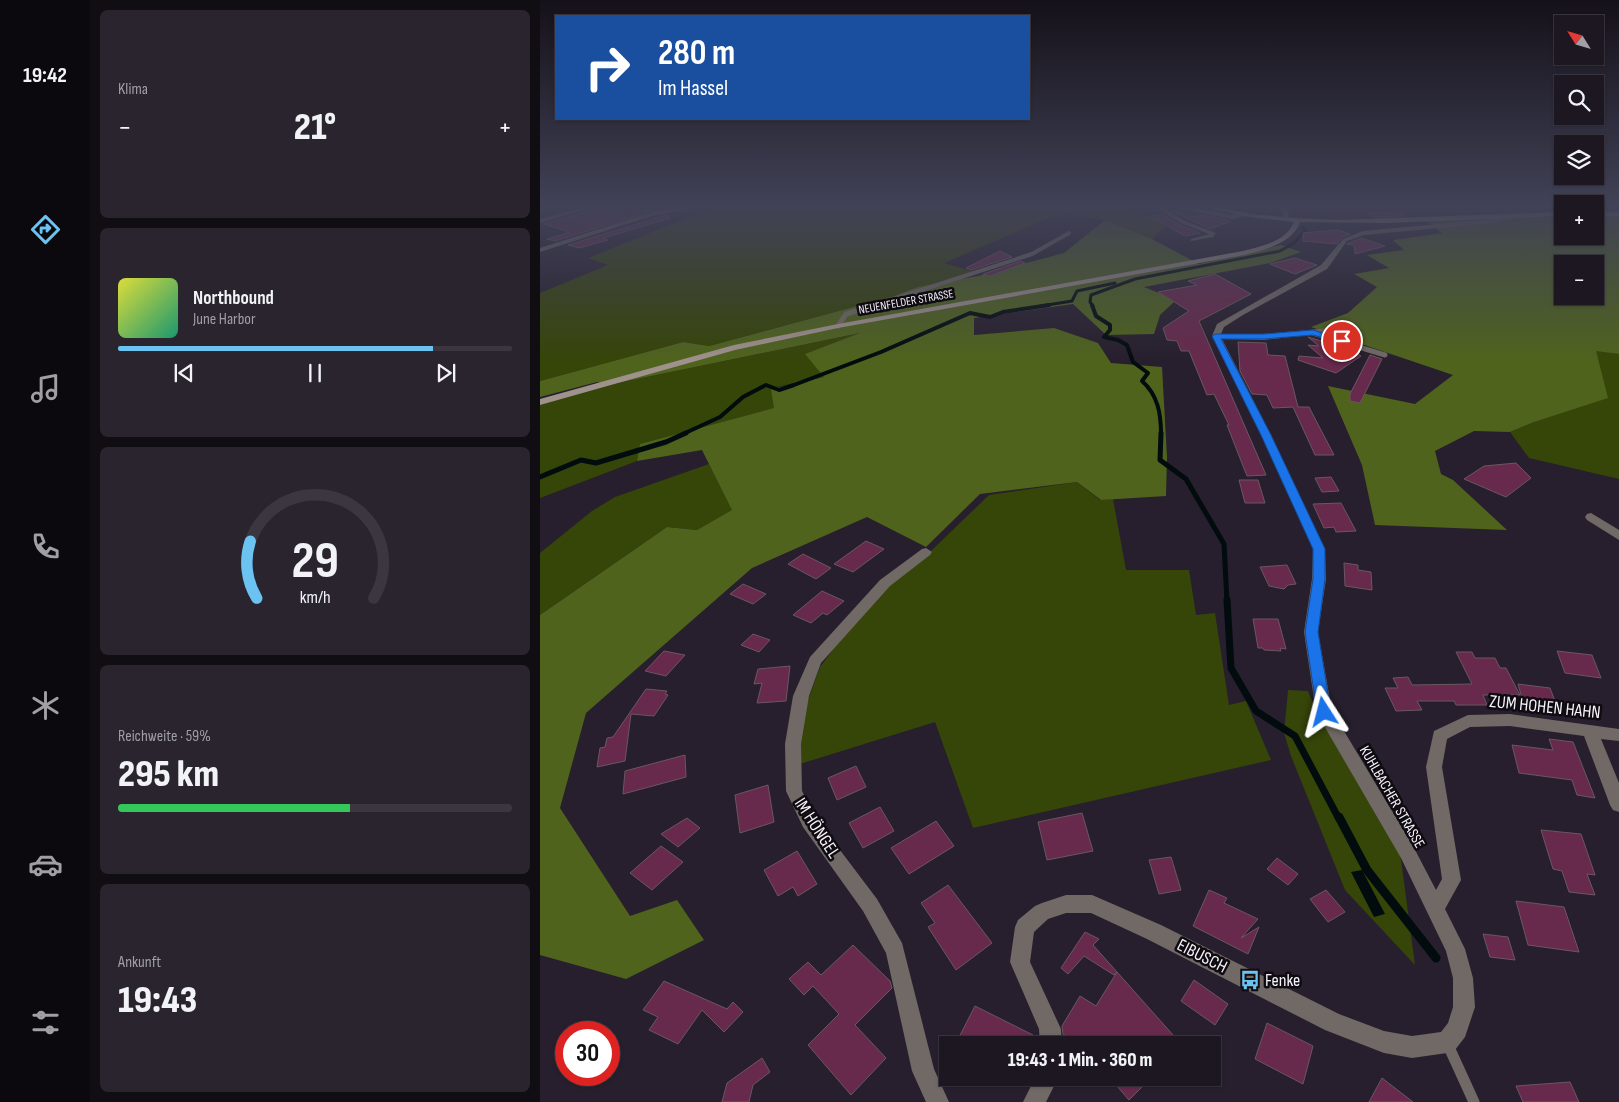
<!DOCTYPE html>
<html lang="de">
<head>
<meta charset="utf-8">
<style>
  :root { --surface:#1d1722; --page:#2a242f; --text:#f1f3f6; --muted:#a09fa5; --line:#3b3640; --accent:#6bc3f2 }
  body { margin:0; font-family:"Sofia Sans Condensed",sans-serif; background:var(--page); color:var(--text); height:100vh; display:flex; flex-direction:column; font-size:19px; white-space:nowrap }
  * { box-sizing:border-box; margin:0 }
  p { font-size:16px; color:var(--muted) }
  .icon { flex:none; width:28px; height:28px; fill:none; stroke:currentColor; stroke-width:2; stroke-linecap:round; stroke-linejoin:round }
  .map { position:relative; flex:1; overflow:hidden }
  .side { display:flex; flex-direction:column; gap:10px; padding:10px; background:#100d13; width:450px }
  .side>* { flex:none }
  .hud { position:absolute; left:15px; top:15px; width:475px; height:105px; border-radius:0px; box-shadow:0 1px 4px #0004,0 0 0 1px var(--line); background:#1a4fa0; color:#fff; overflow:hidden }
  .needle { width:32px; rotate:307deg }
  .fabs { position:absolute; left:1014px; top:15px; display:grid; gap:10px }
  .fabs a { display:grid; place-items:center; width:50px; height:50px; border-radius:0px; background:var(--surface); box-shadow:0 1px 4px #0004,0 0 0 1px var(--line); font-size:25px }
  .speed { position:absolute; left:15px; top:1021px; display:flex; gap:10px; font-size:25px; font-weight:700; text-align:center }
  .speed>* { display:grid; place-content:center; width:65px; height:65px; border-radius:50%; background:var(--surface); box-shadow:0 1px 4px #0004,0 0 0 1px var(--line); line-height:1 }
  .speed .limit { border:8px solid #d22; background:#fff; color:#111 }
  .pin { position:absolute; display:grid; place-items:center; width:42px; height:42px; color:#fff; margin:-21px; border:2px solid #fff; border-radius:50%; box-shadow:0 1px 5px #0007 }
  .me { position:absolute; width:55px; margin:-28px; rotate:351deg; stroke-linejoin:round; filter:drop-shadow(0 0 4px #0008) }
  .turn { display:flex; align-items:center; gap:18px; height:105px; padding:0 20px; font-size:22px }
  .turn .icon { width:65px; height:65px; stroke-width:2.5 }
  .turn b { display:block; font-size:35px; line-height:42px }
  .big { font-size:38px; font-weight:800; line-height:1.1 }
  .side .card { flex:1; display:flex; flex-direction:column; justify-content:center; gap:8px; min-width:0; padding:0 18px; border-radius:8px; background:var(--page) }
  .side .dial { align-items:center; gap:0 }
  .dial svg { height:130px; overflow:visible; fill:none; stroke:var(--line); stroke-width:7; stroke-linecap:round; text-anchor:middle }
  .dial text { fill:var(--text); stroke:none }
  .song { display:flex; align-items:center; gap:15px }
  .cover { width:60px; height:60px; border-radius:8px; background:linear-gradient(135deg,hsl(60 70% 55%),hsl(160 70% 35%)) }
  .played { height:5px; border-radius:2px; background:linear-gradient(90deg,var(--accent) 80%,var(--line) 80%) }
  .keys { display:flex; justify-content:space-around; direction:ltr }
  .heat { display:flex; justify-content:space-between; align-items:center; font-size:28px; direction:ltr }
  .charge { height:8px; border-radius:4px; background:linear-gradient(90deg,#34c759 59%,var(--line) 0) }
  .trip { position:absolute; left:399px; top:1036px; width:282px; height:50px; border-radius:0px; background:var(--surface); box-shadow:0 1px 4px #0004,0 0 0 1px var(--line); font-weight:800; line-height:50px; text-align:center }
  main { display:flex; flex:1; min-height:0 }
  .dock { display:flex; flex-direction:column; width:90px; justify-content:space-around; align-items:center; background:#0c090e; color:var(--muted) }
  .dock .icon { width:35px; height:35px }
  .dock .active { color:var(--accent) }
  .dock b { font-size:22px; color:var(--text) }
  .map>svg:first-child { display:block }
  .green { fill:#364508 }
  .forest { fill:#4f631d; fill-rule:evenodd }
  .water { fill:#020b0d }
  .lines { fill:none; stroke-linecap:round; stroke-linejoin:round }
  .stream-far4 { stroke:#020b0d; stroke-width:3 }
  .stream-far3 { stroke:#020b0d; stroke-width:4 }
  .stream-far2 { stroke:#020b0d; stroke-width:5 }
  .stream-far1 { stroke:#020b0d; stroke-width:7 }
  .stream { stroke:#020b0d; stroke-width:9 }
  .building { fill:#672a4c; stroke:#6a5760 }
  .service-far2 { stroke:#716965; stroke-width:4 }
  .service-far1 { stroke:#716965; stroke-width:5 }
  .service { stroke:#716965; stroke-width:11 }
  .minor { fill:#716965; fill-rule:evenodd }
  .secondary { fill:#9f918b; fill-rule:evenodd }
  .route { fill:#1a73e8; stroke:#114b97 }
  .labels { text-anchor:middle; dominant-baseline:central; stroke-width:5; stroke-linejoin:round; paint-order:stroke }
  .far-street-label { font-size:12px; fill:#f7f2fb; stroke:#0e0b11 }
  .street-label { font-size:15px; fill:#f7f2fb; stroke:#0e0b11 }
  .near-street-label { font-size:18px; fill:#f7f2fb; stroke:#0e0b11 }
  .near-poi-label { font-size:18px; fill:#f7f2fb; stroke:#0e0b11; text-anchor:start }
</style>
</head>
<body>
<main>
<nav class="dock">
<b>19:42</b>
<svg class="icon active" aria-label="directions" viewBox="0 0 24 24"><path d="M12 3l9 9-9 9-9-9zM9 14v-3h6M13 9l2 2-2 2"/></svg>
<svg class="icon" aria-label="music" viewBox="0 0 24 24"><path d="M9 18V5l10-2v13"/><circle cx="6" cy="18" r="3"/><circle cx="16" cy="16" r="3"/></svg>
<svg class="icon" aria-label="phone" viewBox="0 0 24 24"><path d="M5 4h4l2 5-3 2q2 4 5 5l2-3 5 2v4C11 20 4 13 5 4z"/></svg>
<svg class="icon" aria-label="climate" viewBox="0 0 24 24"><path d="M12 3v18M4 7l16 10M4 17L20 7"/></svg>
<svg class="icon" aria-label="car" viewBox="0 0 24 24"><path d="M5 17H2v-5l4-1 3-4h7l3 4 3 1v5h-3M9 17h6M6 11h13"/><circle cx="7" cy="17" r="2"/><circle cx="17" cy="17" r="2"/></svg>
<svg class="icon" aria-label="filters" viewBox="0 0 24 24"><path d="M4 7h16M4 17h16"/><circle cx="9" cy="7" r="2"/><circle cx="15" cy="17" r="2"/></svg>
</nav>
<section class="side">
<div class="card"><p>Klima</p>
<div class="heat"><a>−</a><b class="big">21°</b><a>+</a></div>
</div>
<div class="card">
<div class="song"><i class="cover"></i><div><b>Northbound</b><p>June Harbor</p></div></div>
<div class="played"></div>
<div class="keys"><svg class="icon" aria-label="previous" viewBox="0 0 24 24"><path d="M18 5L8 12l10 7zM5 5v14"/></svg><svg class="icon" aria-label="pause" viewBox="0 0 24 24"><path d="M8 5v14M16 5v14"/></svg><svg class="icon" aria-label="next" viewBox="0 0 24 24"><path d="M6 5l10 7-10 7zM19 5v14"/></svg></div>
</div>
<div class="card dial"><svg viewBox="0 0 100 80">
<path d="M14 69A42 42 0 1 1 86 69"/>
<path d="M14 69A42 42 0 0 1 10 34" stroke="#6bc3f2"/>
<text x="50" y="56" font-size="32" font-weight="700">29</text>
<text x="50" y="72" font-size="11">km/h</text>
</svg></div>
<div class="card"><p>Reichweite · 59%</p><b class="big">295 km</b><div class="charge"></div></div>
<div class="card"><p>Ankunft</p><b class="big">19:43</b></div>
</section>
<div class="map">
<svg width="1079" height="1102" viewBox="0 0 1079 1102">
  <rect width="100%" height="100%" fill="#271f2d"/>
  <g class="green">
    <polygon points="174,207 587,207 628,224 612,239 565,220 525,211 404,263 435,272 354,296 169,346 143,342 0,381 0,293 68,265 48,258"/>
    <polygon points="325,332 266,354 285,377 231,388 235,408 101,444 97,461 0,498 0,404 68,385"/>
    <polygon points="1056,350 1079,354 1079,479 989,458 970,432 994,422"/>
    <polygon points="169,464 193,510 157,530 127,527 0,615 0,553 52,511 75,497"/>
    <polygon points="537,482 560,500 573,499 586,570 649,570 656,615 675,613 689,705 706,701 731,760 433,828 395,722 260,764 261,733 268,700 280,667 295,647 347,588 393,549 449,495"/>
    <polygon points="748,690 768,691 777,713 860,852 875,965 805,890 751,756 744,733"/>
  </g>
  <g class="forest">
    <path d="M1055,216H1079V354L1056,351L1068,398L994,422L970,432L934,431L895,451L901,474L913,480L967,530L835,525L822,465L788,386L875,404L913,375L771,327L808,313L837,287L814,274L849,268L827,255L864,250L853,240L902,233L886,221L946,217H1022V236H1055ZM1022,264H1055V296H1022Z"/>
    <polygon points="565,220 612,239 659,264 741,245 761,252 730,263 604,287 636,300 620,315 614,334 566,335 533,304 434,318 434,335 514,328 558,343 571,363 622,367 627,457 626,496 561,500 537,482 440,494 386,547 327,517 212,568 46,713 20,808 90,916 137,900 164,940 86,979 0,955 0,615 127,527 157,530 192,510 162,450 97,461 100,444 234,408 231,389 284,377 265,354 320,333 68,385 57,382 0,397 0,381 143,342 169,346 354,296 378,287 438,276 524,253"/>
  </g>
  <polygon class="water" points="822,870 845,914 834,917 811,872"/>
  <g class="lines">
    <g class="stream-far4">
      <polyline points="757,207 752,209 758,213"/>
      <polyline points="501,306 532,301 537,291 575,283"/>
      <polyline points="553,306 550,302 551,295 595,279 740,251 754,243 765,231 763,227"/>
    </g>
    <g class="stream-far3">
      <path d="M552,305L556,316L570,325V330L564,337L578,340L587,345L593,362L608,373L602,381C618,395 621,414 621,434"/>
      <polyline points="143,434 180,417 203,397 226,385 239,390 254,385 341,352 430,313 450,317 463,312 509,305"/>
    </g>
    <g class="stream-far2">
      <polyline points="621,433 620,460 646,479 684,544 687,601"/>
      <polyline points="0,477 41,460 56,463 126,442 146,433"/>
    </g>
    <polyline class="stream-far1" points="687,600 691,668 716,711 755,736 799,819"/>
    <polyline class="stream" points="799,817 827,870 896,958"/>
  </g>
  <g class="building">
    <polygon points="65,207 89,212 116,207 118,209 15,241 7,239 30,232 3,224"/>
    <polygon points="635,210 655,217 662,215 691,221 670,229 632,211"/>
    <polygon points="859,212 865,216 834,217 828,213"/>
    <polygon points="622,214 640,225 660,233 645,236 610,216"/>
    <polygon points="126,215 130,218 63,238 68,240 39,248 28,245"/>
    <polygon points="798,230 810,234 802,237 797,244 763,241 763,233"/>
    <polygon points="821,238 845,246 815,254 814,245 807,244"/>
    <polygon points="460,251 472,257 431,270 426,268"/>
    <polygon points="755,258 777,265 755,274 730,264"/>
    <polygon points="481,261 485,263 450,276 443,274"/>
    <polygon points="675,274 711,294 659,321 726,475 707,476 687,425 689,425 674,394 667,395 649,351 641,351 637,341 627,340 623,328 649,311 618,292 657,285 648,281"/>
    <polygon points="768,337 809,349 821,356 796,373 758,360 759,356 783,358 768,345 779,346"/>
    <polygon points="698,342 726,343 728,355 745,356 758,407 769,407 794,455 775,455 753,407 733,408 727,395 712,394 700,371"/>
    <polygon points="830,355 842,359 820,403 810,401 810,394"/>
    <polygon points="976,463 991,478 966,497 924,479 944,466"/>
    <polygon points="791,477 799,491 782,492 775,478"/>
    <polygon points="699,480 718,480 725,503 705,503"/>
    <polygon points="801,503 816,531 796,532 794,527 784,528 773,504"/>
    <polygon points="326,541 344,549 313,572 294,564"/>
    <polygon points="263,554 291,568 276,579 248,564"/>
    <polygon points="804,563 818,565 818,570 831,572 832,590 805,586"/>
    <polygon points="747,565 756,584 748,585 744,589 729,586 720,567"/>
    <polygon points="203,584 226,594 213,604 190,594"/>
    <polygon points="282,591 304,601 287,615 283,613 271,623 253,615"/>
    <polygon points="713,619 738,619 746,649 740,648 741,651 724,650 723,648 718,648"/>
    <polygon points="213,634 230,640 219,652 201,645"/>
    <polygon points="124,651 145,655 126,676 105,671"/>
    <polygon points="1017,651 1052,655 1061,678 1025,673"/>
    <polygon points="916,652 932,652 935,658 955,658 960,668 966,668 980,695 943,695 947,705 916,705 914,701 877,701 882,710 856,711 845,688 858,688 853,678 868,677 872,685 932,684"/>
    <polygon points="250,666 246,701 217,703 222,683 214,684 218,669"/>
    <polygon points="978,684 1010,688 1018,709 984,705"/>
    <polygon points="106,689 127,691 125,694 128,695 114,716 91,714 85,761 57,767 60,748 65,747 67,738 73,737"/>
    <polygon points="1009,739 1033,742 1055,798 1037,795 1032,780 979,773 972,745 1013,750"/>
    <polygon points="145,755 146,777 83,794 85,771"/>
    <polygon points="316,766 326,787 297,800 288,778"/>
    <polygon points="228,785 234,822 200,833 195,795"/>
    <polygon points="340,807 354,831 323,848 309,823"/>
    <polygon points="542,813 553,851 507,860 498,822"/>
    <polygon points="147,818 160,828 138,847 121,834"/>
    <polygon points="396,821 414,846 369,874 351,848"/>
    <polygon points="1001,830 1041,834 1055,875 1047,874 1055,895 1029,892 1022,871 1013,869"/>
    <polygon points="121,846 143,862 112,890 90,873"/>
    <polygon points="257,851 277,884 258,896 253,887 238,896 224,870"/>
    <polygon points="631,857 641,890 619,894 609,860"/>
    <polygon points="737,858 758,874 748,885 727,869"/>
    <polygon points="408,885 452,943 416,970 388,927 395,923 381,903"/>
    <polygon points="669,890 687,898 684,903 718,919 701,938 719,927 708,954 653,926"/>
    <polygon points="786,890 805,912 788,922 770,899"/>
    <polygon points="976,901 1024,907 1039,952 988,945"/>
    <polygon points="545,932 559,939 553,945 577,972 574,975 544,956 528,974 521,968"/>
    <polygon points="943,934 968,937 975,960 950,957"/>
    <polygon points="313,945 350,981 352,988 315,1025 346,1058 311,1095 268,1045 299,1014 273,986 264,995 249,979 268,962 281,975"/>
    <polygon points="577,972 625,1026 642,1045 540,1045 523,1034 522,1026 540,996 556,1006"/>
    <polygon points="654,980 688,1004 675,1025 641,1001"/>
    <polygon points="124,981 187,1009 193,1002 203,1012 184,1032 162,1010 138,1044 109,1030 118,1017 103,1010"/>
    <polygon points="435,1006 493,1035 488,1045 415,1045"/>
    <polygon points="727,1023 773,1046 763,1084 715,1059"/>
    <polygon points="222,1058 230,1072 213,1085 209,1102 182,1102 187,1083"/>
    <polygon points="570,1078 611,1078 589,1100"/>
    <polygon points="842,1078 873,1102 829,1102"/>
    <polygon points="1030,1082 1039,1102 983,1102 976,1086"/>
  </g>
  <g class="lines">
    <g class="service-far2">
      <polyline points="642,207 692,217 705,214"/>
      <polyline points="332,306 492,254 529,233"/>
    </g>
    <g class="service-far1">
      <polyline points="298,326 306,314 336,305"/>
      <polyline points="773,333 845,355"/>
    </g>
    <polyline class="service" points="908,1045 934,1102"/>
    <g class="minor">
      <polygon points="44,207 54,207 0,223 0,219"/>
      <polygon points="145,207 163,207 115,215 0,252 0,248 112,212"/>
      <polygon points="614,207 622,207 645,221 676,233 673,237 651,241 651,239 669,234 641,223"/>
      <polygon points="737,207 744,207 749,213 747,220 743,220 744,214"/>
      <polygon points="962,214 967,215 965,219 954,223 824,235 807,241 787,269 703,315 684,327 681,334 724,334 812,326 816,328 815,330 724,340 682,339 731,435 785,549 786,579 778,632 792,711 873,846 896,890 902,879 886,767 894,731 928,715 970,714 1079,729 1079,741 1061,739 1079,783 1079,812 1073,810 1070,805 1044,736 970,726 930,727 907,739 902,767 921,880 905,909 925,949 933,978 935,1007 925,1037 915,1050 907,1053 872,1058 844,1053 785,1030 607,939 551,913 526,913 508,919 494,932 490,962 521,1029 522,1045 500,1045 499,1029 470,962 475,927 478,920 495,906 502,903 526,895 552,895 559,898 621,925 799,1014 844,1031 872,1036 901,1032 908,1023 913,1007 913,978 906,951 861,858 776,712 764,632 772,579 773,549 721,435 672,336 677,324 781,265 803,239 823,231 953,219 960,217"/>
      <polygon points="1051,513 1079,530 1079,540 1047,520 1045,517 1047,514"/>
      <polygon points="386,548 392,552 390,555 350,586 281,663 269,696 261,744 262,791 275,817 337,899 362,943 394,1069 409,1102 386,1102 372,1071 346,953 323,911 263,827 246,791 245,744 253,696 270,657 340,580 382,549"/>
      <polygon points="495,1078 518,1078 506,1102 483,1102"/>
    </g>
    <g class="secondary">
      <path d="M663,207H676L710,214L754,218L799,220L1022,212V216L844,223L760,222C752,244 724,250 704,255L298,328L195,350L0,405V399L194,345L298,324L703,251C721,246 746,242 754,222L710,217Z"/>
      <rect x="1055" y="212" width="24" height="4"/>
    </g>
  </g>
  <linearGradient id="sky" x2="0" y2="1"><stop stop-color="#151119"/><stop offset="0.57" stop-color="#414257"/><stop offset="1" stop-color="#414257" stop-opacity="0"/></linearGradient>
  <rect width="1079" height="361" fill="url(#sky)"/>
  <polygon class="route" points="773,330 806,341 802,343 773,335 724,339 681,339 731,435 785,549 785,579 778,632 791,712 789,716 779,716 777,712 765,632 773,579 773,549 721,435 672,336 676,334 724,334"/>
  <defs>
    <symbol id="bus-bare" viewBox="-9 -9 18 18"><path d="M-5-6H5V4H4V6H2V4H-2V6H-4V4H-5ZM-3.5-4V0h7V-4ZM-3.5 1.2v1.5H-2V1.2ZM2 1.2v1.5H3.5V1.2Z" fill="#6bc3f2" stroke="#0e0b11" stroke-width="2.5" paint-order="stroke"/></symbol>
  </defs>
  <g fill-rule="evenodd">
    <use href="#bus-bare" x="696" y="966" width="28" height="28"/>
  </g>
  <g class="labels">
    <g class="far-street-label">
      <text transform="translate(366 302) rotate(-10)">NEUENFELDER STRASSE</text>
    </g>
    <g class="street-label">
      <text transform="translate(852 797) rotate(60)">KUHLBACHER STRASSE</text>
    </g>
    <g class="near-street-label">
      <text transform="translate(1005 707) rotate(6)">ZUM HOHEN HAHN</text>
      <text transform="translate(277 828) rotate(57)">IM HÖNGEL</text>
      <text transform="translate(662 956) rotate(27)">EIBUSCH</text>
    </g>
    <g class="near-poi-label">
      <text x="725" y="980">Fenke</text>
    </g>
  </g>
</svg>
<div class="fabs">
<a><svg class="needle" viewBox="-14 -14 28 28"><path d="M0-13l5 13h-10z" fill="#e53935"/><path d="M0 13l5-13h-10z" fill="#a09fa5"/></svg></a>
<a><svg class="icon" aria-label="search" viewBox="0 0 24 24"><circle cx="10" cy="10" r="6"/><path d="M15 15l6 6"/></svg></a>
<a><svg class="icon" aria-label="layers" viewBox="0 0 24 24"><path d="M12 4l9 5-9 5-9-5zM3 14l9 5 9-5"/></svg></a>
<a>+</a>
<a>−</a>
</div>
<div class="speed"><div class="limit">30</div></div>
<div class="pin" style="left:802px;top:341px;background:#d93025"><svg class="icon" aria-label="arrive" viewBox="0 0 24 24"><path d="M6 21V4h12l-3 4 3 4H6"/></svg></div>
<svg class="me" style="left:784px;top:712px" viewBox="-20 -20 40 40"><path d="M0-17L14 15 0 8-14 15z" fill="#1a73e8" stroke="#fff" stroke-width="4"/></svg>
<div class="trip">19:43 · 1 Min. · 360 m</div>
<div class="hud">
<div class="turn"><svg class="icon" aria-label="right" viewBox="0 0 24 24"><path d="M7 20v-9h11M14 6l5 5-5 5"/></svg><div><b>280 m</b>Im Hassel</div></div>
</div>
</div>
</main>
</body>
</html>
